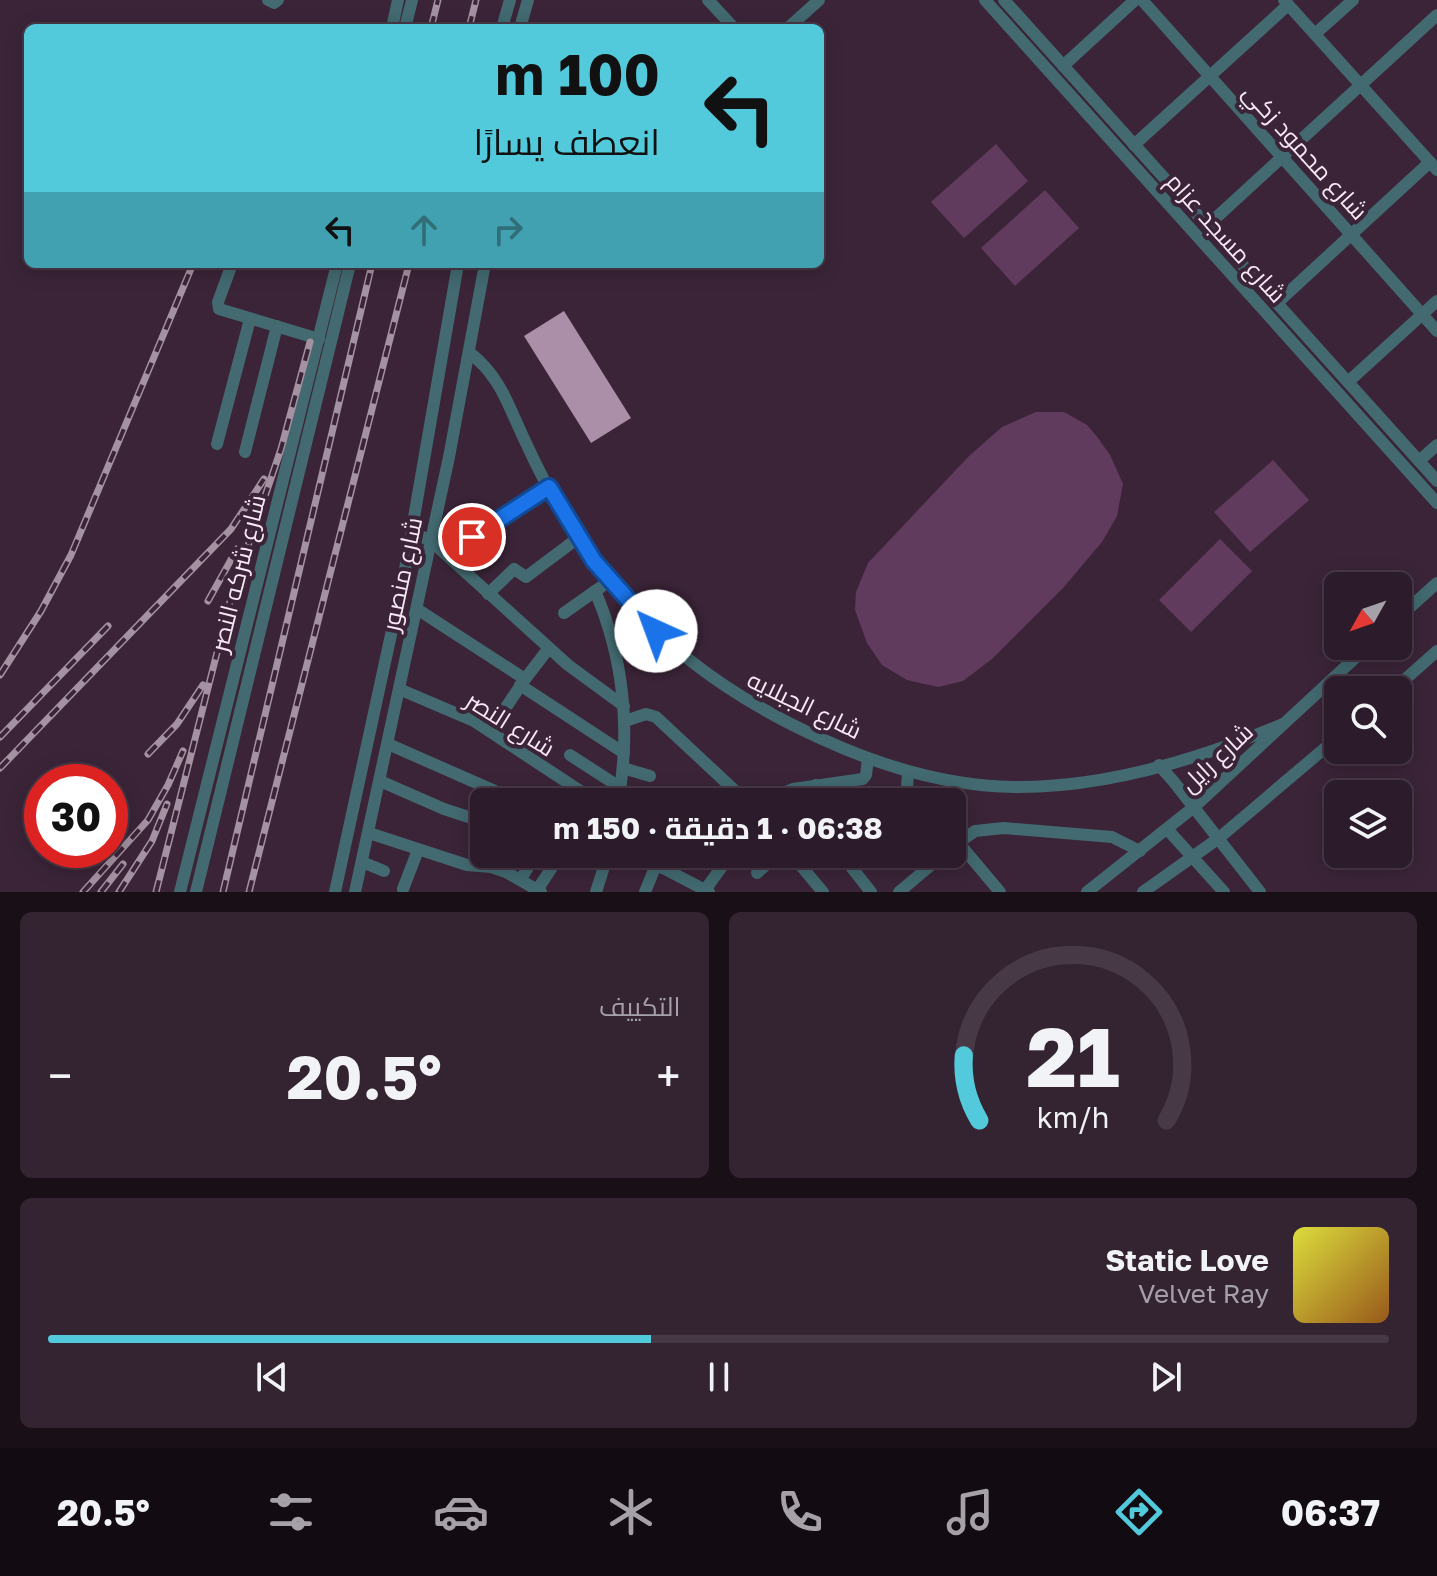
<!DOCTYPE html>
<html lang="ar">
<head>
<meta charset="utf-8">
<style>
  :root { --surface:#2c1b2a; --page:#342432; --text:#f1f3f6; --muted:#a6a1a8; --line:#483947; --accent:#53cadc }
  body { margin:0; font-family:"Golos Text",Cairo,sans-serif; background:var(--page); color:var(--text); direction:rtl; height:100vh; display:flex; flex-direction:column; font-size:30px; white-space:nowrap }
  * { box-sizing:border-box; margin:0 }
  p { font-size:26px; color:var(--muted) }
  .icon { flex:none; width:44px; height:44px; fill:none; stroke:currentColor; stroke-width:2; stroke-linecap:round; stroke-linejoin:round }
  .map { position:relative; height:892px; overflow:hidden; direction:ltr }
  .side { display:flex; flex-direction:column; gap:20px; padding:20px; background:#180f17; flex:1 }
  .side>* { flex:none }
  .guide { position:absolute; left:24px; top:24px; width:800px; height:244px; border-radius:12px; box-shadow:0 4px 20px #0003,0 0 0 2px var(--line); direction:rtl; background:#53cadc; color:#111; overflow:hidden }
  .needle { width:52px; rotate:230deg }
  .tools { position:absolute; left:1324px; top:572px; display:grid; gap:16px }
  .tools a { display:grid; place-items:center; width:88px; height:88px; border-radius:12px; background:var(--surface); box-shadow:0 4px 20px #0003,0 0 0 2px var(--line); font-size:40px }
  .speed { position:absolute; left:24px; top:764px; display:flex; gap:16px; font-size:40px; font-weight:700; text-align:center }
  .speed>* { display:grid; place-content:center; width:104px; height:104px; border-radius:50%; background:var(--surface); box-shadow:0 4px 20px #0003,0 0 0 2px var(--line); line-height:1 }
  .speed .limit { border:12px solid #d22; background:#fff; color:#111 }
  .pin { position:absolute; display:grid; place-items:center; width:68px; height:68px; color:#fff; margin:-34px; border:4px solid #fff; border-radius:50%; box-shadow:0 2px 8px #0007 }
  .me { position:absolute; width:88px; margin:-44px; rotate:317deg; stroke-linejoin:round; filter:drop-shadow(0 0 6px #0008) }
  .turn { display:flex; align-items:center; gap:28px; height:168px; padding:0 32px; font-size:36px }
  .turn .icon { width:104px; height:104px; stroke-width:2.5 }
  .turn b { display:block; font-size:56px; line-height:68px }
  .lanes { display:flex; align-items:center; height:76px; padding:0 32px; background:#0003; justify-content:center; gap:40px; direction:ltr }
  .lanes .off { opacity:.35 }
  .big { font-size:60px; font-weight:700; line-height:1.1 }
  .side .tile { flex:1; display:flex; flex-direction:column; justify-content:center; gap:12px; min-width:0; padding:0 28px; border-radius:12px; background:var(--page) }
  .side .dial { align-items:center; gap:0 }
  .dial svg { height:208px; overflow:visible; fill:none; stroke:var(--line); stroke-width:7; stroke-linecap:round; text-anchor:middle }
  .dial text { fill:var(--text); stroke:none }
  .song { display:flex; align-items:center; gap:24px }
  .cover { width:96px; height:96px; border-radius:12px; background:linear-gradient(135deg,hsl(60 70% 55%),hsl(30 70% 35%)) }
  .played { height:8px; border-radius:4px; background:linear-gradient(90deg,var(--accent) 45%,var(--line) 45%) }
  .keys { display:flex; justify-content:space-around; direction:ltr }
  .heat { display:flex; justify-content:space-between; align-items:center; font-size:44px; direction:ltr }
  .side .tiles { flex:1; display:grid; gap:20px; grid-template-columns:1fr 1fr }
  .tile:last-child { grid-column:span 2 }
  .trip { position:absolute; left:470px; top:788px; width:496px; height:80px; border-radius:12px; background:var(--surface); box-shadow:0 4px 20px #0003,0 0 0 2px var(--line); font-weight:700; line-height:80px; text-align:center; direction:rtl }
  .tab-bar { display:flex; height:128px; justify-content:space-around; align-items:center; background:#120b11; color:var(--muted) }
  .tab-bar .icon { width:56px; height:56px }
  .tab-bar .active { color:var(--accent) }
  .tab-bar b { font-size:36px; color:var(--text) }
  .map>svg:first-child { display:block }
  .green { fill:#613b5d }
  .building { fill:#ab8ea7 }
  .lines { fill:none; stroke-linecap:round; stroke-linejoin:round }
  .minor { stroke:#426a70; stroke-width:12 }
  .rail-casing { stroke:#a491a1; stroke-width:7 }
  .rail { stroke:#3b2438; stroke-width:4; stroke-dasharray:12; stroke-linecap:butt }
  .route-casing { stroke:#114b97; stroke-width:20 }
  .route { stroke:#1a73e8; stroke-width:14 }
  .labels { text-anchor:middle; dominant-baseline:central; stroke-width:8; stroke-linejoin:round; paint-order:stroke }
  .street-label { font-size:24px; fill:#f8e8f6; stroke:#3b2438 }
</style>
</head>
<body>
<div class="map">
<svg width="1437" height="892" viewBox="0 0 1437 892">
  <rect width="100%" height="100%" fill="#3b2438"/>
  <g class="green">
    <polygon points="996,144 1028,181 964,238 931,202"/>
    <polygon points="1045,190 1079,228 1015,286 981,248"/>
    <polygon points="1036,412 1064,412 1087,425 1098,438 1110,455 1123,484 1117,516 1102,542 1063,588 992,659 963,681 938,687 907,680 882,665 867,643 855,610 856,592 868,563 968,457 1002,427"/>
    <polygon points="1273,460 1309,500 1250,552 1214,512"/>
    <polygon points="1220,539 1252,571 1191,632 1159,600"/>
  </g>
  <polygon class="building" points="564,311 631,418 591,443 524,336"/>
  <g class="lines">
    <g class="minor">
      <polyline points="268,0 274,3 278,0"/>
      <polyline points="708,0 734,28"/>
      <polyline points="985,0 1437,503"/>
      <polyline points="1004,0 1437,481"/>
      <polyline points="1142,0 1437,331"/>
      <polyline points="1284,0 1437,170"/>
      <polyline points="392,28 398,0"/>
      <polyline points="405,28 412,0"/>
      <polyline points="502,28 510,0"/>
      <polyline points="520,28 528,0"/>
      <polyline points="788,28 819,0"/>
      <polyline points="1315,34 1353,0"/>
      <polyline points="1063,66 1135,0"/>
      <polyline points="1134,145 1288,5"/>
      <polyline points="1207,226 1437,15"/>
      <polyline points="232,264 218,302 219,309 319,339"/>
      <polyline points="1277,303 1430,162"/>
      <path d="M469,352C502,378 508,406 526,443C543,480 564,519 588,553C651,640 725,695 822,739C883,767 946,786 1014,787C1105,788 1200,759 1283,724"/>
      <polyline points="1348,382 1437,301"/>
      <polyline points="217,444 250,319"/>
      <polyline points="245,452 277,326"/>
      <polyline points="1419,461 1437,445"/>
      <polyline points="412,532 431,541 568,665 624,706"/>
      <polyline points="446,554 549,487"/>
      <path d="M595,591C624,658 631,731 618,802"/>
      <polyline points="488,594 514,569 526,577 578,538"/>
      <polyline points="417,609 525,679"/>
      <polyline points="564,613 601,587"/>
      <polyline points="1398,618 1437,583"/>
      <polyline points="520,685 624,753"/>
      <polyline points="399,689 474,721 597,802"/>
      <polyline points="1393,690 1437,651"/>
      <polyline points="625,721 646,714 656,717 747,802"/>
      <polyline points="490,731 525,679 549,648"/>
      <polyline points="388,744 520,802"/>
      <polyline points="570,755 621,788"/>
      <polyline points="1159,765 1174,782 1260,892"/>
      <polyline points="623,768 650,776"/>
      <polyline points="380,781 444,809 484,822"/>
      <polyline points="816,785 822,802"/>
      <polyline points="665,796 674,802"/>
      <polyline points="565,802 572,787"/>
      <polyline points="761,802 793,789 863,779 866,775 868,759"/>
      <polyline points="906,802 908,772"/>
      <polyline points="1167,829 1224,892"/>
      <polyline points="369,833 467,865 491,867 506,872 541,892"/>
      <polyline points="958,842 1000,892"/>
      <polyline points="952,847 975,831 1004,828 1112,837 1140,851"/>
      <polyline points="624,854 663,868 709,892"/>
      <polyline points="791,854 823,892"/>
      <polyline points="841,854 871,892"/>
      <polyline points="362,862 384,871"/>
      <polyline points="663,868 678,854"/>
      <polyline points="757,873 778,854"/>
      <polyline points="521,879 536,854"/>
      <polyline points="403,889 418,850"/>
      <polyline points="537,890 561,854"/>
      <polyline points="705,890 726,861"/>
      <polyline points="180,892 337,264"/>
      <polyline points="196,892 350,264"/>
      <polyline points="335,892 404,575 458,264"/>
      <polyline points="355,892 449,457 485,264"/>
      <polyline points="596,892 608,854"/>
      <polyline points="645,892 656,865"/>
      <polyline points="899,892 944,854"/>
      <polyline points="1087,892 1194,807 1368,646"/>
      <polyline points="1143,892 1219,838 1338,737"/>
    </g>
    <defs>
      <g id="rail">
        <polyline points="431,28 438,0"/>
        <polyline points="469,28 476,0"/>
        <polyline points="208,601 237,549"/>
        <polyline points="0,675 41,611 71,555 193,264"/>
        <polyline points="0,737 108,626"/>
        <polyline points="148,754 177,724 203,685"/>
        <polyline points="0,768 231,529 264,479"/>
        <polyline points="83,892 148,820 168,785 183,751"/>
        <polyline points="101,892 123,864"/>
        <polyline points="119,892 152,841 167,804"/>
        <polyline points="156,892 233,590 281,449 310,342"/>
        <polyline points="223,892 372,264"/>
        <polyline points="249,892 409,264"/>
      </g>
    </defs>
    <use href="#rail" class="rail-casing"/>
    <use href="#rail" class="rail"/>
  </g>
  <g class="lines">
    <defs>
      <polyline id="route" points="472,537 549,487 594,561 656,631"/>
    </defs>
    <use href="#route" class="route-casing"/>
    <use href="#route" class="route"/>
  </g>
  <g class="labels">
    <g class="street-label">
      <text transform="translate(1306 151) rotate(48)">شارع محمود زكي</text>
      <text transform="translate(1227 237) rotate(48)">شارع مسجد عزام</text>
      <text transform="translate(237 573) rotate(-76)">شارع شركه النصر</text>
      <text transform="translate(401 574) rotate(-78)">شارع منصور</text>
      <text transform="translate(805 704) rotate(26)">شارع الجبلايه</text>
      <text transform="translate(511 723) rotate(32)">شارع النصر</text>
      <text transform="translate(1216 757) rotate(-43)">شارع رايل</text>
    </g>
  </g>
</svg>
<div class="tools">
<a><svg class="needle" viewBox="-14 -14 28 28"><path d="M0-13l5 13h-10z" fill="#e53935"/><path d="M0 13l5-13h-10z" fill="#a6a1a8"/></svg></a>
<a><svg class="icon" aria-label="search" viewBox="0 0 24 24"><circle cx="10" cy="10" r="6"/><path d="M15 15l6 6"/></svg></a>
<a><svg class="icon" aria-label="layers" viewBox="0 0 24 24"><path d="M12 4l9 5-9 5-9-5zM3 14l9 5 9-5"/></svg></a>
</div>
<div class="speed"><div class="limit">30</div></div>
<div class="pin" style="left:472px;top:537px;background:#d93025"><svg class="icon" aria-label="arrive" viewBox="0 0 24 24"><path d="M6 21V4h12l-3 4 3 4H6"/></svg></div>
<svg class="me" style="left:656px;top:631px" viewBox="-20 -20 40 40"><circle r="19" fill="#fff"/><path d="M0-13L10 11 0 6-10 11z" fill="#1a73e8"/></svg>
<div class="trip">06:38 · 1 دقيقة · 150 m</div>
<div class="guide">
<div class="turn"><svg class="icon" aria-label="left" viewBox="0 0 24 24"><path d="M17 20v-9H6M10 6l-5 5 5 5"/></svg><div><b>100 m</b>انعطف يسارًا</div></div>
<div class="lanes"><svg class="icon" aria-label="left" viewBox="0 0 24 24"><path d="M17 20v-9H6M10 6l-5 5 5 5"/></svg><svg class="icon off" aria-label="ahead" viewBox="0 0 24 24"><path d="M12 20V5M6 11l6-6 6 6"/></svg><svg class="icon off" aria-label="right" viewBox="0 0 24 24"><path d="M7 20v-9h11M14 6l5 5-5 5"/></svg></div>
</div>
</div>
<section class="side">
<div class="tiles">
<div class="tile dial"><svg viewBox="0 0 100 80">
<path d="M14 69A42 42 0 1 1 86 69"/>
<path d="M14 69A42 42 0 0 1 8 44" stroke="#53cadc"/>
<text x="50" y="56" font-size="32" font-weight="700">21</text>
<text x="50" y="72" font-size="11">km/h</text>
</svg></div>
<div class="tile"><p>التكييف</p>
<div class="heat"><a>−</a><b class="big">20.5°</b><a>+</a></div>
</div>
<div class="tile">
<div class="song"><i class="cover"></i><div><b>Static Love</b><p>Velvet Ray</p></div></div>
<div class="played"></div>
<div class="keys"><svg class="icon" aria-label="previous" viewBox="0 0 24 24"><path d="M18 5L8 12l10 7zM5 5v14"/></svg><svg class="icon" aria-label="pause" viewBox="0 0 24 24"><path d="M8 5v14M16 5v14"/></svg><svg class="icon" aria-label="next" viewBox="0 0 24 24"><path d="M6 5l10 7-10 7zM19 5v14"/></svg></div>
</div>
</div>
</section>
<nav class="tab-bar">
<b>06:37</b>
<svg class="icon active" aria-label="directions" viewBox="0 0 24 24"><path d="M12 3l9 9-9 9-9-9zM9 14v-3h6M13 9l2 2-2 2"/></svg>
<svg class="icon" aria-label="music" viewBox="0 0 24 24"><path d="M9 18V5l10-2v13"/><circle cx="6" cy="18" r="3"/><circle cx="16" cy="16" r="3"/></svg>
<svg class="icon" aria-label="phone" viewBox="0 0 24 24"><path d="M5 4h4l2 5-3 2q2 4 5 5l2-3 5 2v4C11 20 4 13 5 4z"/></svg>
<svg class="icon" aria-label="climate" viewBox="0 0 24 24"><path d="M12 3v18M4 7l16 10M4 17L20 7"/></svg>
<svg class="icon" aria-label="car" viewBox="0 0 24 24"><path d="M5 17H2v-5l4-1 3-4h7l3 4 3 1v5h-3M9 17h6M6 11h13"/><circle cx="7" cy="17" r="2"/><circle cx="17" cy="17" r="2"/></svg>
<svg class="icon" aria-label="filters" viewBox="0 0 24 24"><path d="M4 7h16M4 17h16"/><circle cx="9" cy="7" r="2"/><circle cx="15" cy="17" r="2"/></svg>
<b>20.5°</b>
</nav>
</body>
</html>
